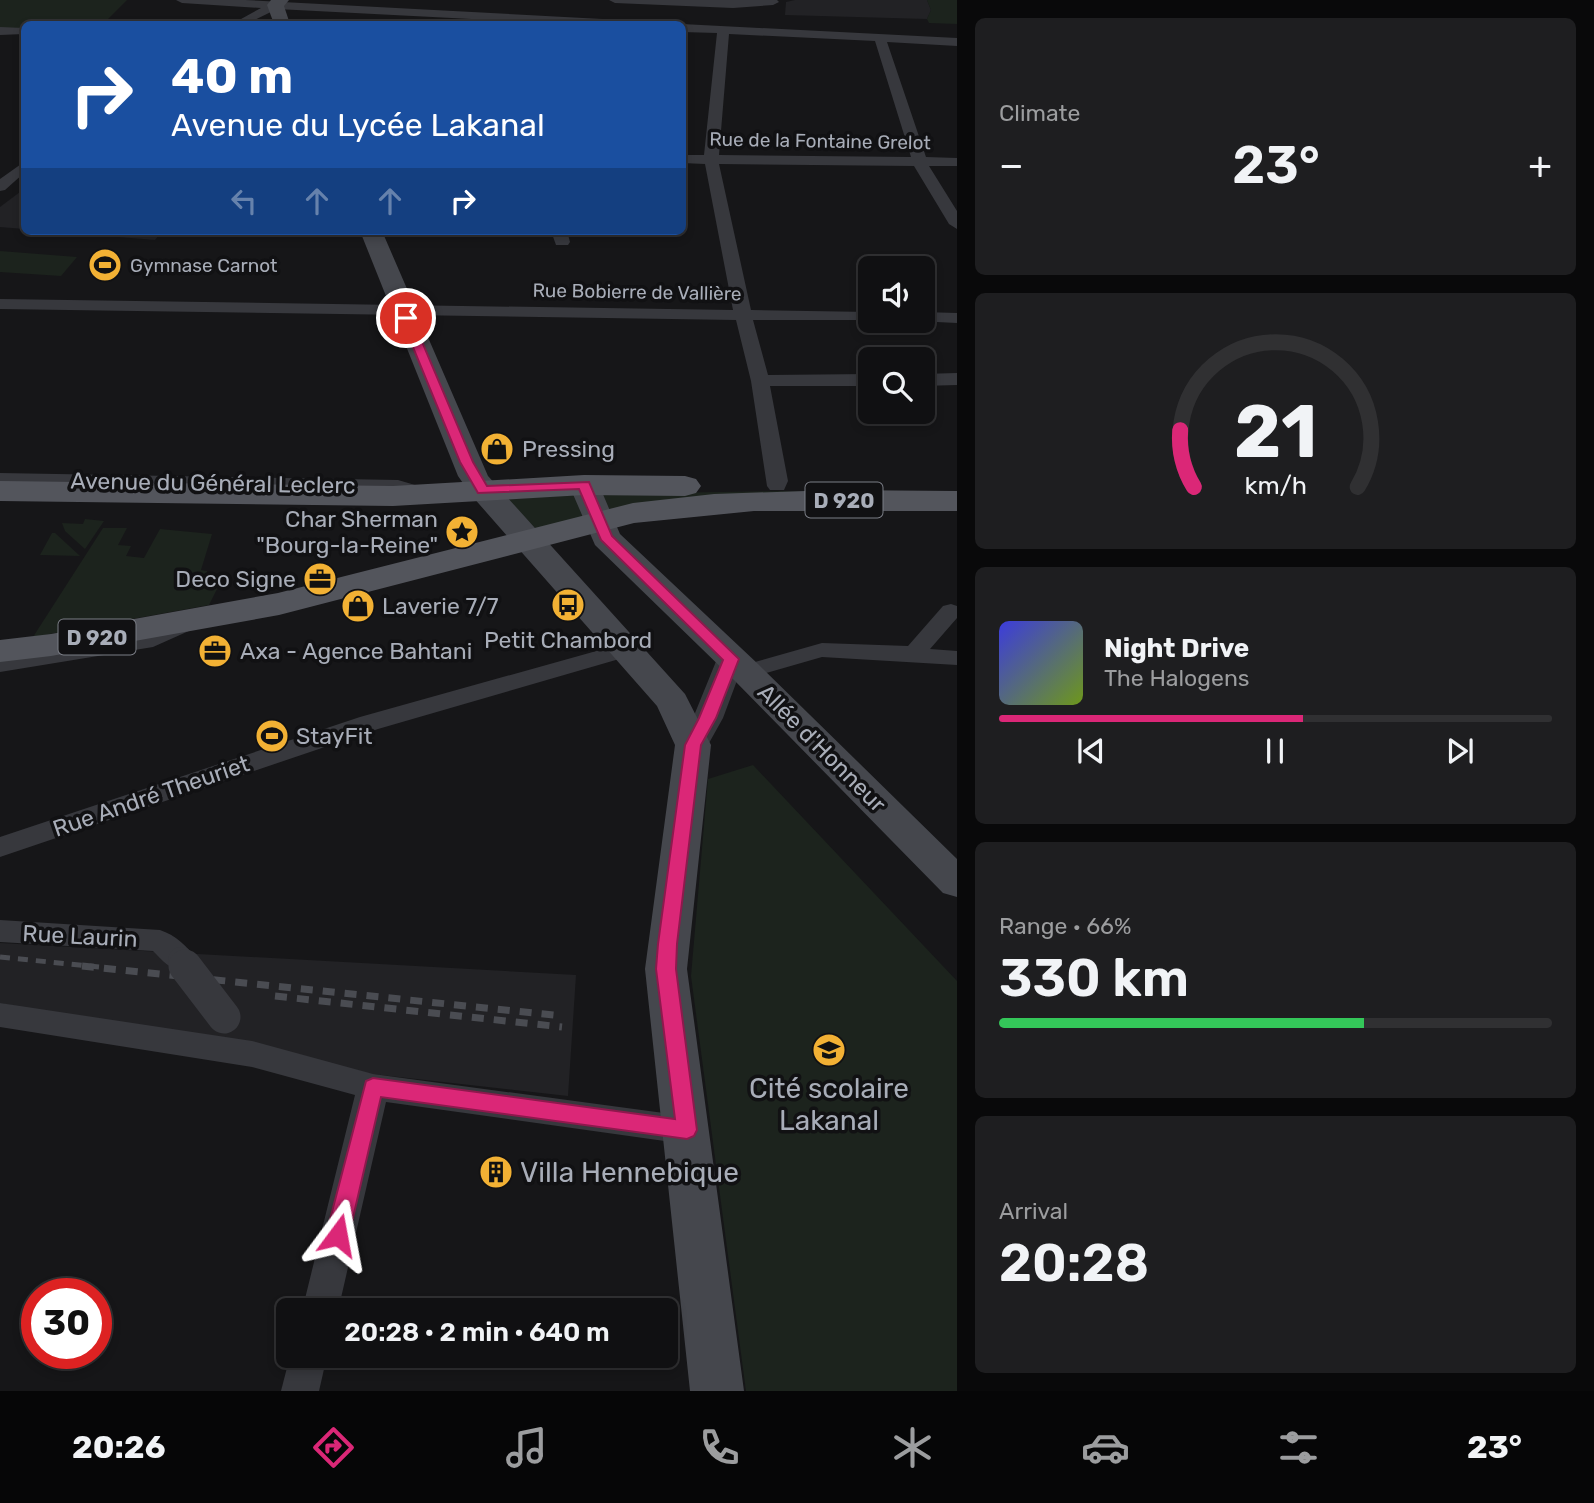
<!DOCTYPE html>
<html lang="en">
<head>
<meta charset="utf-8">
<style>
  :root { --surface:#101012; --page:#1e1e20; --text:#f1f3f6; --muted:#9c9d9f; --line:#303032; --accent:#db2777 }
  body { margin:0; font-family:Rubik,sans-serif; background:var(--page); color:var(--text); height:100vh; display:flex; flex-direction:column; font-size:26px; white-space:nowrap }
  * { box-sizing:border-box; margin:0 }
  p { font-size:23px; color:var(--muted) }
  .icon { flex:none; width:38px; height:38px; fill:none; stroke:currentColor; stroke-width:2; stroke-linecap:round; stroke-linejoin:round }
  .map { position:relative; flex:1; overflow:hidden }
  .drawer { display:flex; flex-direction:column; gap:18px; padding:18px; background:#09090a; width:637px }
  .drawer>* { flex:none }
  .guide { position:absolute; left:21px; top:21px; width:665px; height:214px; border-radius:10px; box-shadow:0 4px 10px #0003,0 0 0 2px var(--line); background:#1a4fa0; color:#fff; overflow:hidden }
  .fabs { position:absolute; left:858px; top:256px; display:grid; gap:14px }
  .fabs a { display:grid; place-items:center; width:77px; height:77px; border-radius:10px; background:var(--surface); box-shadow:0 4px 10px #0003,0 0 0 2px var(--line); font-size:35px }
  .speed { position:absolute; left:21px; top:1278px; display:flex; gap:14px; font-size:35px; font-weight:700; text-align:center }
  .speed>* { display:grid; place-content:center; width:91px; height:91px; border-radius:50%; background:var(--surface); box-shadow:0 4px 10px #0003,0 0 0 2px var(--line); line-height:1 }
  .speed .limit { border:10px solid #d22; background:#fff; color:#111 }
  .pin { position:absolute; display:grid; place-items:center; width:60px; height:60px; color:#fff; margin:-30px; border:4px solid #fff; border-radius:50%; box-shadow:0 2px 7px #0007 }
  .me { position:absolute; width:77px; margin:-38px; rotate:13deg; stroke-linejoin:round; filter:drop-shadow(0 0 5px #0008) }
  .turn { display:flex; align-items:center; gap:24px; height:147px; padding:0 35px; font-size:32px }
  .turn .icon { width:91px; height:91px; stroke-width:2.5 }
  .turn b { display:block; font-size:49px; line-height:60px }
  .lanes { display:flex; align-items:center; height:66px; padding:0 35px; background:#0003; justify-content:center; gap:35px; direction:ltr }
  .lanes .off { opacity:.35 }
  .big { font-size:52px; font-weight:600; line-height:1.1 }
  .drawer .widget { flex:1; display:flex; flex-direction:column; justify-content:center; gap:10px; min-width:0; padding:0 24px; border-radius:10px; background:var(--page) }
  .drawer .dial { align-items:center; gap:0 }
  .dial svg { height:182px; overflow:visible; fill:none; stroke:var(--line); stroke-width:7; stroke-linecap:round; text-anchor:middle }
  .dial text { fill:var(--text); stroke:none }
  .song { display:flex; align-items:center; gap:21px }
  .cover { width:84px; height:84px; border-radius:10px; background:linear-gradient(135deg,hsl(240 70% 55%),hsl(80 70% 35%)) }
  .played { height:7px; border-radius:4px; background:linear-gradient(90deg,var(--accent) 55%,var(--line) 55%) }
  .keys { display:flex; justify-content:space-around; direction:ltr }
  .heat { display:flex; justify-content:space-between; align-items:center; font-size:38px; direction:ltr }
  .charge { height:10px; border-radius:5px; background:linear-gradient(90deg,#34c759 66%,var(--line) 0) }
  .trip { position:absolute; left:276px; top:1298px; width:402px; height:70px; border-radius:10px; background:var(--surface); box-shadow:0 4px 10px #0003,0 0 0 2px var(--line); font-weight:600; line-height:70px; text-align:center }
  .dock { display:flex; height:112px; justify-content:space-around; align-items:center; background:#060607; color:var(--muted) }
  .dock .icon { width:49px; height:49px }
  .dock .selected { color:var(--accent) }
  .dock b { font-size:32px; color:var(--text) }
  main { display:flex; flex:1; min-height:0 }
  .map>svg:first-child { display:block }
  .built { fill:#222225 }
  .green { fill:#1c231d }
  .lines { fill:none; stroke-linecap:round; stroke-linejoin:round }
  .minor { fill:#37383d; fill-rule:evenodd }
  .tertiary { fill:#37383d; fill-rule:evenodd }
  .secondary { fill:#45474d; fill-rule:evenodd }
  .primary { fill:#53555c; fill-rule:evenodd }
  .rail-far1 { stroke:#4a4c52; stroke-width:5; stroke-dasharray:10 8; stroke-linecap:butt }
  .rail { stroke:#4a4c52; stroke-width:7; stroke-dasharray:12 10; stroke-linecap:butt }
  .minor-bridge-far1 { stroke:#37383d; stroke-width:26 }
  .minor-bridge { stroke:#37383d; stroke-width:33 }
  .route { fill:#db2777; stroke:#8e194d; stroke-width:2 }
  .labels { text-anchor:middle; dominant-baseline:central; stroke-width:7; stroke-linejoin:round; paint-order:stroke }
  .far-street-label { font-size:19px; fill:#a8adb8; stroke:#111113 }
  .far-poi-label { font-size:19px; fill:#a8adb8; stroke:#111113; text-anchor:start }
  .shield { fill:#111113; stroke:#7b7e86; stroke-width:2 }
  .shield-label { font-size:21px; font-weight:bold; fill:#a8adb8 }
  .poi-label { font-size:23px; fill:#a8adb8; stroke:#111113; text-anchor:start }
  .street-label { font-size:23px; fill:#a8adb8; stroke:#111113 }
  .near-poi-label { font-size:28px; fill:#a8adb8; stroke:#111113 }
</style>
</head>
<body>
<main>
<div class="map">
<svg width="957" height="1391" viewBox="0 0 957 1391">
  <rect width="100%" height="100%" fill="#161618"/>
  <g class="built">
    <polygon points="795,0 927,0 931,10 927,19 785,15 786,2"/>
    <polygon points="24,189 24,229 0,227 0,207"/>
    <polygon points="47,231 162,231 155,240"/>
    <polygon points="0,943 576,975 568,1096 354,1072 0,1003"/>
  </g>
  <g class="green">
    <polygon points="0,0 127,0 103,24 24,24 24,28 0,28"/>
    <polygon points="927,0 957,0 957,24 929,23 927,19 931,10"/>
    <polygon points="0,251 77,257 61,276 0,272"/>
    <polygon points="781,491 823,492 611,513 602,494"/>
    <polygon points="574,495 584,517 536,529 507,499"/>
    <polygon points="85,519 104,521 85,549 65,531 62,523 83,524"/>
    <polygon points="103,528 127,528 118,545 131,546 126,556 144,558 160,529 212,534 201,570 207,571 207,575 224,575 209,605 33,637"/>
    <polygon points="52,533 55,533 80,556 40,555"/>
    <polygon points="753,765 957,981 957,1391 746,1391 691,976 708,779"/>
  </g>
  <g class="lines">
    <g class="minor">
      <polygon points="176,0 245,0 621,20 627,24 566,24 277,9 246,24 232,24 261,8 182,3"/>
      <polygon points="609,0 777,0 779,2 773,5 733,8 615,3"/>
      <path d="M682,24L957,38V46L887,42L926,157L957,158V166H929L957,211V229L949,224L914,166L719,164L751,310L870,312V320H876H753L768,375L870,374V386H770L788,481L784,490H770L767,486L751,381L736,320L0,309V299L733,310L705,164L682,163V155H704L717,33L682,32ZM729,34L875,41L911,157L719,155Z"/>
      <polygon points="0,27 24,28 24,34 0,35"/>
      <polygon points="24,162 24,173 5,190 0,191 0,179"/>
      <polygon points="551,231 567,231 570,242 568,245 556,245"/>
      <polygon points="922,312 957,313 957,323 916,321 922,320"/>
      <polygon points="957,373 957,385 922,386 922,374"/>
      <polygon points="0,473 398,480 432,490 435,494 432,498 425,500 397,492 0,485"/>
      <polygon points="951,604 957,606 957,618 930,649 957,651 957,665 822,657 746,679 737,677 734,672 737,667 822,643 908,646 943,606"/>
      <polygon points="192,614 200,616 204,621 200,626 153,647 0,672 0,658 147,634"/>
      <polygon points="625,643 633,645 637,650 633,655 378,729 0,857 0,837 360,717"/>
      <path d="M0,920L160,930C175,935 188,946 196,960L191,968C173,974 165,963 153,951L0,942Z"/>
      <polygon points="0,1003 252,1041 373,1074 686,1116 698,1120 702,1130 698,1140 686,1144 386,1102 338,1311 302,1311 355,1095 252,1067 0,1027"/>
      <polygon points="290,1356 327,1356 319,1391 281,1391"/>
    </g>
    <polygon class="tertiary" points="731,650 741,653 745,659 723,718 704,752 693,755 682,752 678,745 693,718 717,659 721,653"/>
    <g class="secondary">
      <polygon points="271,0 289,0 284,6 290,24 274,24 267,5"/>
      <polygon points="360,231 382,231 488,476 685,694 711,745 687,969 744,1391 690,1391 645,969 675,745 657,706 472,496 458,476"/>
      <polygon points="584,476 594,479 599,485 620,534 758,664 957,859 957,897 943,893 734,680 595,545 569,485 574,479"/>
    </g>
    <g class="primary">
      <polygon points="584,475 685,476 696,479 701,486 696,493 685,496 584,495 393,506 0,501 0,481 393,486"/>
      <polygon points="835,490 957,491 957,511 754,511 634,523 279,615 51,656 0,662 0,640 51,634 278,593 633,503 714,494"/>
    </g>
    <polyline class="rail-far1" points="0,957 99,967"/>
    <g class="rail">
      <polyline points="82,966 563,1016"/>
      <polyline points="275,996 562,1027"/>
    </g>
    <polyline class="minor-bridge-far1" points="181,960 187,967"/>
    <polyline class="minor-bridge" points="185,966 224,1017"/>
  </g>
  <polygon class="route" points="402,315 412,318 473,462 487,486 589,482 612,536 739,659 716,718 701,745 677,944 676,969 697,1130 694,1136 687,1139 381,1097 349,1235 346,1242 338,1245 330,1242 326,1235 366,1081 373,1078 675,1119 656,969 658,944 685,745 699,718 723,660 601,540 579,489 478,493 460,462 401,318"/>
  <defs>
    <symbol id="stadium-disc" viewBox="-11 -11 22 22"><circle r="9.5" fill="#f2b134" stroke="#111113"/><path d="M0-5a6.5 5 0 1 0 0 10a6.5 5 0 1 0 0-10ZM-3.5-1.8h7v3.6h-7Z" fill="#111"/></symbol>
    <symbol id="shop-disc" viewBox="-11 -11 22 22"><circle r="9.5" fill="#f2b134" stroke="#111113"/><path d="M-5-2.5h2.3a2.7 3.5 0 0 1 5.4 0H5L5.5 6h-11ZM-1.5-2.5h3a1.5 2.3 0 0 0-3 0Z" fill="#111"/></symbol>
    <symbol id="sight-disc" viewBox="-11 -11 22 22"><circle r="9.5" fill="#f2b134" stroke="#111113"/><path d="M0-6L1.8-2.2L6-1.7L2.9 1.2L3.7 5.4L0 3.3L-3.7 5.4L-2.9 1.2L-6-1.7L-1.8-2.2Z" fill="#111"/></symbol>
    <symbol id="office-disc" viewBox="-11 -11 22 22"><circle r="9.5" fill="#f2b134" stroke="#111113"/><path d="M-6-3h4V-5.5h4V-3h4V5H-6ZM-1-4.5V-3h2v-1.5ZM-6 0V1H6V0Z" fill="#111"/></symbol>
    <symbol id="bus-disc" viewBox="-11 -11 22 22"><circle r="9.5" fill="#f2b134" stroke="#111113"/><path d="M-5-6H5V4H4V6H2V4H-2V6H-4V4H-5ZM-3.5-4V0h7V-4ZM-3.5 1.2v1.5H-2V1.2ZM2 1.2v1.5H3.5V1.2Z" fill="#111"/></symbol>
    <symbol id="school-disc" viewBox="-11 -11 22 22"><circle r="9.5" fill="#f2b134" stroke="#111113"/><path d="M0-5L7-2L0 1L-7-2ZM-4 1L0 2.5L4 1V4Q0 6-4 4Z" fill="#111"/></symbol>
    <symbol id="building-disc" viewBox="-11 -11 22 22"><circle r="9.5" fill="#f2b134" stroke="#111113"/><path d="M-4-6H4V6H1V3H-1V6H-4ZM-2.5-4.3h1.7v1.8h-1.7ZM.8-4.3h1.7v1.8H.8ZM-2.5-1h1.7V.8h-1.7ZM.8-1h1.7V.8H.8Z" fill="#111"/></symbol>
  </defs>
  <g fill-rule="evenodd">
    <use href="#stadium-disc" x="86" y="246" width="38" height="38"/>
    <use href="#shop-disc" x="478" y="430" width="38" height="38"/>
    <use href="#sight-disc" x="443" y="513" width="38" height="38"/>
    <use href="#office-disc" x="301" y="560" width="38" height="38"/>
    <use href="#bus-disc" x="549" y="586" width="38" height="38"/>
    <use href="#shop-disc" x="339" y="587" width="38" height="38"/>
    <use href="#office-disc" x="196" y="632" width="38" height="38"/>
    <use href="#stadium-disc" x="253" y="717" width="38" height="38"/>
    <use href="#school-disc" x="810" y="1031" width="38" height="38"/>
    <use href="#building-disc" x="477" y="1153" width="38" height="38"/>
  </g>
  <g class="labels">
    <g class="far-street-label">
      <text transform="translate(820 141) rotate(1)">Rue de la Fontaine Grelot</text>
      <text transform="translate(637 292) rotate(1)">Rue Bobierre de Vallière</text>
    </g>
    <g class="far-poi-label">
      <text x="130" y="265">Gymnase Carnot</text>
    </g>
    <g class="shield">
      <rect x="805.5" y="482.5" width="77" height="35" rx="5"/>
      <rect x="58.5" y="619.5" width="77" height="35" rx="5"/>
    </g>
    <g class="shield-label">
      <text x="844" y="500">D 920</text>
      <text x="97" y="637">D 920</text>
    </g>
    <g class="poi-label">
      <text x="522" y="449">Pressing</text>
      <text x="438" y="519" text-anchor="end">Char Sherman<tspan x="438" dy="26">"Bourg-la-Reine"</tspan></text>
      <text x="296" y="579" text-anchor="end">Deco Signe</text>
      <text x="382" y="606">Laverie 7/7</text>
      <text x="568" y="640" text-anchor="middle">Petit Chambord</text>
      <text x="240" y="651">Axa - Agence Bahtani</text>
      <text x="296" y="736">StayFit</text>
    </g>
    <g class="street-label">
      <text transform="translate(213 483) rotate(1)">Avenue du Général Leclerc</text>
      <text transform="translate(822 748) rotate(45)">Allée d'Honneur</text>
      <text transform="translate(151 796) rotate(-19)">Rue André Theuriet</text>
      <text transform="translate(80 936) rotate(3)">Rue Laurin</text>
    </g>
    <g class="near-poi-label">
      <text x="829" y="1088">Cité scolaire<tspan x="829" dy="32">Lakanal</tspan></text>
      <text x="520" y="1172" text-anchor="start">Villa Hennebique</text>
    </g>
  </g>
</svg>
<div class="fabs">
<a><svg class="icon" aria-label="sound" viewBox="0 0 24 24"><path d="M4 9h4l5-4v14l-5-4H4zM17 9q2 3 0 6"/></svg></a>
<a><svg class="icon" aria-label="search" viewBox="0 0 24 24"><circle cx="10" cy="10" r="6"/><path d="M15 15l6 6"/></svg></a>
</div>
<div class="speed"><div class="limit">30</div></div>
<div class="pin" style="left:406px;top:318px;background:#d93025"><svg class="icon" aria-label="arrive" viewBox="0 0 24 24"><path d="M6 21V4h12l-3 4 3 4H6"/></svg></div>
<svg class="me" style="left:338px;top:1235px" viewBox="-20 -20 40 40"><path d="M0-17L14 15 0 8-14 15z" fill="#db2777" stroke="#fff" stroke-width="4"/></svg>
<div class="trip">20:28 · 2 min · 640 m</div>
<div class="guide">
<div class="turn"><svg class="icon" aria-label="right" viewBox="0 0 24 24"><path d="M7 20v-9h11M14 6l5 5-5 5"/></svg><div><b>40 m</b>Avenue du Lycée Lakanal</div></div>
<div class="lanes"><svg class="icon off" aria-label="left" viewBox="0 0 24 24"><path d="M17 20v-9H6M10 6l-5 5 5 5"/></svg><svg class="icon off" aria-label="ahead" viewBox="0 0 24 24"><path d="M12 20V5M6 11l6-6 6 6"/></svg><svg class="icon off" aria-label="ahead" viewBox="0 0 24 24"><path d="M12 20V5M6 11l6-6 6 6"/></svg><svg class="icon" aria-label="right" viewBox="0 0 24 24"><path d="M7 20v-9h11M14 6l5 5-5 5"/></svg></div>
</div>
</div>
<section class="drawer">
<div class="widget"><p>Climate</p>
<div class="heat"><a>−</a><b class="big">23°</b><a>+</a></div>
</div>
<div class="widget dial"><svg viewBox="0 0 100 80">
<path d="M14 69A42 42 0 1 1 86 69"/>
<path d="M14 69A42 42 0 0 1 8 44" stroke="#db2777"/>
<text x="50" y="56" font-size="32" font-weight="700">21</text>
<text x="50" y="72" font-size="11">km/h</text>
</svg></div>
<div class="widget">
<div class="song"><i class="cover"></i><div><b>Night Drive</b><p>The Halogens</p></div></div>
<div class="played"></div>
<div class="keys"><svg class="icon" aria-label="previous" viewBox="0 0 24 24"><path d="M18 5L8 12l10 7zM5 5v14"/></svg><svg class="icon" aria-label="pause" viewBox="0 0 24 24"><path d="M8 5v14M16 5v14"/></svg><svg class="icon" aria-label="next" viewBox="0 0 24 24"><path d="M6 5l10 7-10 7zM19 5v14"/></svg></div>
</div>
<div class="widget"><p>Range · 66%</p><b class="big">330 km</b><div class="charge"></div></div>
<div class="widget"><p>Arrival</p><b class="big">20:28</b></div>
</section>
</main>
<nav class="dock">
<b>20:26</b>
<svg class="icon selected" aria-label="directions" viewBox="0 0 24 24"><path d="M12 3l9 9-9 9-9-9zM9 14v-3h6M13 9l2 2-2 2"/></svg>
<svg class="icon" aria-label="music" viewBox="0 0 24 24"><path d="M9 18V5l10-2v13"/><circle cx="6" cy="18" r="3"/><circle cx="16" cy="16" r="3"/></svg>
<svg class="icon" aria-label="phone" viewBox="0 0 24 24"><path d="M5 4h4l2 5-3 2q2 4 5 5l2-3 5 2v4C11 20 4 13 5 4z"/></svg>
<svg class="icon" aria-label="climate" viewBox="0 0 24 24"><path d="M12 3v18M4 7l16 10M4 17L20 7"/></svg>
<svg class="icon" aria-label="car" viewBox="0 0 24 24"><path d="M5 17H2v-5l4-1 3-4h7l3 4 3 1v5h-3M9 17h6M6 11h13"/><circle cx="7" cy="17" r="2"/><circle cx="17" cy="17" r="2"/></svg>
<svg class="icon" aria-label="filters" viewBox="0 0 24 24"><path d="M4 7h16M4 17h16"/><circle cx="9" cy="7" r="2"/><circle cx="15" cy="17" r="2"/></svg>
<b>23°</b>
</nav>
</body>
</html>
